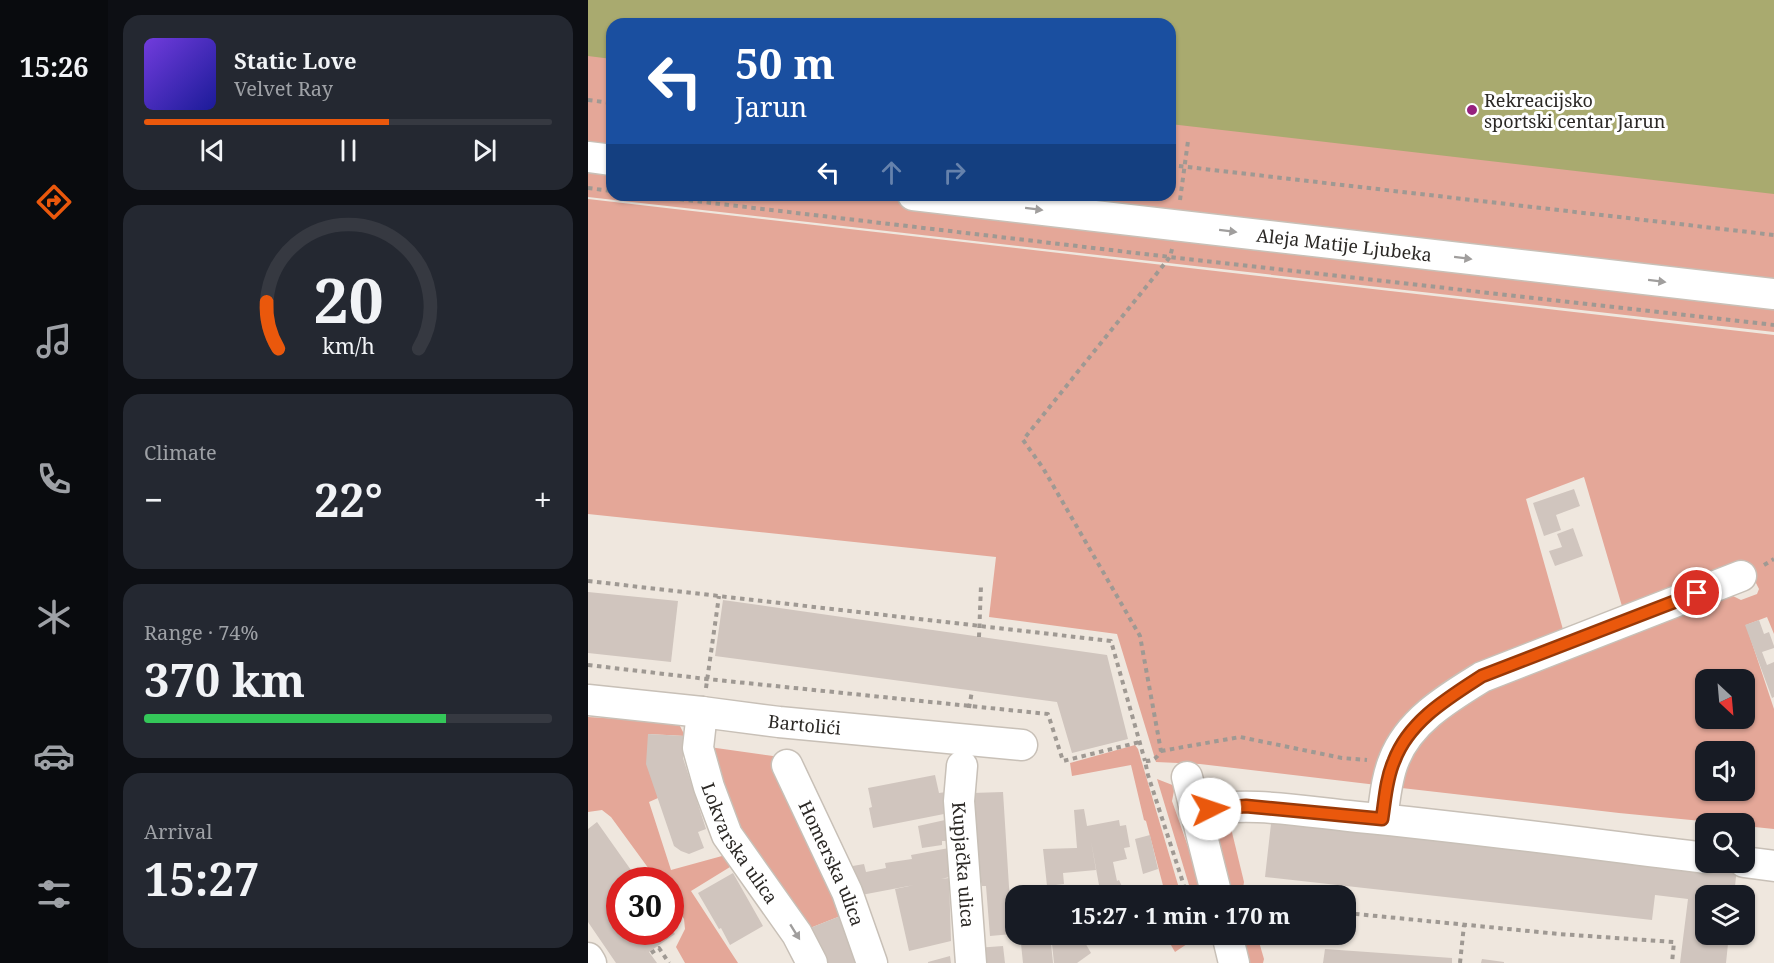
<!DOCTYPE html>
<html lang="en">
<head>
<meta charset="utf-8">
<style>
  :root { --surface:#171b24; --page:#242831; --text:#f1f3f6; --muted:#9ea1a6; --line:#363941; --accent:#ea580c }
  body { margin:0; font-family:"Noto Serif",serif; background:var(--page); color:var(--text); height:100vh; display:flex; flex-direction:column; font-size:22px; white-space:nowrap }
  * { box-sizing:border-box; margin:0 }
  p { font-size:20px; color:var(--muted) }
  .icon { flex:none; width:33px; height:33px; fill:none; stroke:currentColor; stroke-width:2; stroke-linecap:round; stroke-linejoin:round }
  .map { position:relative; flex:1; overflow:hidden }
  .panel { display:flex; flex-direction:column; gap:15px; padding:15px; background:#0d0f14; width:480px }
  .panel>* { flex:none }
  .hud { position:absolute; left:18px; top:18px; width:570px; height:183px; border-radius:18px; box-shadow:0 2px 4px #0004; background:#1a4fa0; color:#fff; overflow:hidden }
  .needle { width:39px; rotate:154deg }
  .controls { position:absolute; left:1107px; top:669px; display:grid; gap:12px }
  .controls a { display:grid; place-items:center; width:60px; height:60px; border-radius:12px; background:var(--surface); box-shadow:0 2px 4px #0004; font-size:30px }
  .speed { position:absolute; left:18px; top:867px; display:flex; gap:12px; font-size:30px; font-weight:700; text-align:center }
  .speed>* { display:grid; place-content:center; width:78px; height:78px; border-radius:50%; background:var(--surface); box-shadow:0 2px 4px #0004; line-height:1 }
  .speed .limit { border:9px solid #d22; background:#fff; color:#111 }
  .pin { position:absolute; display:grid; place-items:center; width:51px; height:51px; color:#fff; margin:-26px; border:3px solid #fff; border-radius:50%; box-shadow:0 2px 6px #0007 }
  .me { position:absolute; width:66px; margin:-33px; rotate:86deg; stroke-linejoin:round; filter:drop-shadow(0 0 4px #0008) }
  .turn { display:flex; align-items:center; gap:21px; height:126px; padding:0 30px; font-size:27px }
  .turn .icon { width:78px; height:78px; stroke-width:2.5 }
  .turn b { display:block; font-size:42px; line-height:51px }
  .lanes { display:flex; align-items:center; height:57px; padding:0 30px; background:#0003; justify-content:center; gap:30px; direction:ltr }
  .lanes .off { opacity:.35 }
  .big { font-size:45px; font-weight:700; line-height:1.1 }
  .panel .widget { flex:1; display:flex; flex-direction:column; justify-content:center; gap:9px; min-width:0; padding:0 21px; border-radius:18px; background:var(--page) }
  .panel .dial { align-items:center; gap:0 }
  .dial svg { height:156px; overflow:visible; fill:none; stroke:var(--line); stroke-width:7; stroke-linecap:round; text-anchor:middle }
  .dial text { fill:var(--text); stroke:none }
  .song { display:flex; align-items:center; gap:18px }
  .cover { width:72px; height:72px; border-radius:9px; background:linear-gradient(135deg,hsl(260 70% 55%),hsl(240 70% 35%)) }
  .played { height:6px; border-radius:3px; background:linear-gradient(90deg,var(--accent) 60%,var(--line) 60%) }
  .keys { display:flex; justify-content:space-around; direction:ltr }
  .heat { display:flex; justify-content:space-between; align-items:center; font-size:33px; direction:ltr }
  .charge { height:9px; border-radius:4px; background:linear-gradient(90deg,#34c759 74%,var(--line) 0) }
  .trip { position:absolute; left:417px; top:885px; width:351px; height:60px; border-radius:18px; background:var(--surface); box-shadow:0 2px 4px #0004; font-weight:700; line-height:60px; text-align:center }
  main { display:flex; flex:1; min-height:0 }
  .menu { display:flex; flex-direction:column; width:108px; justify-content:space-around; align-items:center; background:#090b0e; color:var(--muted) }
  .menu .icon { width:42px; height:42px }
  .menu .on { color:var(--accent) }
  .menu b { font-size:27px; color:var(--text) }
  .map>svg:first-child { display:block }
  .green { fill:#e4a798; fill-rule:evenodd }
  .water { fill:#a9aa6f }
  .building { fill:#d0c5be }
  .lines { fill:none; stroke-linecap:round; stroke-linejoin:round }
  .minor-casing { stroke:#c8c0b7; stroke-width:33 }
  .path { stroke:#9f9993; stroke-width:4; stroke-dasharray:4.5 4.5; stroke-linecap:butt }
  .minor { stroke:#fff; stroke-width:30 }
  .oneway { fill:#a09e9d }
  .route-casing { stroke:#983908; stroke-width:15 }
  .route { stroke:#ea580c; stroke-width:10 }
  .poi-dot { fill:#96217e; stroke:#fff; stroke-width:2 }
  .labels { text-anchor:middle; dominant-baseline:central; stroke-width:6; stroke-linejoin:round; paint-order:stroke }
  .poi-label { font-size:18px; fill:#2b2825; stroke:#fff; text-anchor:start }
  .street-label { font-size:18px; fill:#2b2825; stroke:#fff }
</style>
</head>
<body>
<main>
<nav class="menu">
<b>15:26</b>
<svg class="icon on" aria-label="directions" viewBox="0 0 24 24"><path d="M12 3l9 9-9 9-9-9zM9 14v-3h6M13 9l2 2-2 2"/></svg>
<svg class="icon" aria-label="music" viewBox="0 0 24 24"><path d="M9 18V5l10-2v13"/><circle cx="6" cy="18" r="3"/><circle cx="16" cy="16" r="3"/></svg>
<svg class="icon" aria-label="phone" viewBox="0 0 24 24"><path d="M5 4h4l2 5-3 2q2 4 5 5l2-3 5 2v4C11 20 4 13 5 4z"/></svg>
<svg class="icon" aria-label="climate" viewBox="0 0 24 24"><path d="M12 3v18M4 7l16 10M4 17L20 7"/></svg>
<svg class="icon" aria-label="car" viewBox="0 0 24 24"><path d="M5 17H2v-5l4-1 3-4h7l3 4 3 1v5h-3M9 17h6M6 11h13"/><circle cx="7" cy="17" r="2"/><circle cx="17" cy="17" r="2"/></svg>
<svg class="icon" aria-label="filters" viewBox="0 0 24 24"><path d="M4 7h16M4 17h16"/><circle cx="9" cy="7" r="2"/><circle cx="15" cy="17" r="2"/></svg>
</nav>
<section class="panel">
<div class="widget">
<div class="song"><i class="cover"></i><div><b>Static Love</b><p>Velvet Ray</p></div></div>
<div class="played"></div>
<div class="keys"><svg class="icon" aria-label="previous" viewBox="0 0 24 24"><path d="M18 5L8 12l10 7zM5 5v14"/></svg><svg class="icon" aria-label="pause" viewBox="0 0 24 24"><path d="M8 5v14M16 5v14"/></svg><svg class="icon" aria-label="next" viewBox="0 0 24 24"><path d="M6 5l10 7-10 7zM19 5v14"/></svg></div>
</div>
<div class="widget dial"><svg viewBox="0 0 100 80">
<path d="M14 69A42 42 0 1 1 86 69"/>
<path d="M14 69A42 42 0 0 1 8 45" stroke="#ea580c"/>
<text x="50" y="56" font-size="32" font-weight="700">20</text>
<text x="50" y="72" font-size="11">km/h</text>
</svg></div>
<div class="widget"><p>Climate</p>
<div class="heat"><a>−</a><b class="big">22°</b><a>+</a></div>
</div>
<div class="widget"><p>Range · 74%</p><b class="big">370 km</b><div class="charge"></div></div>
<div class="widget"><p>Arrival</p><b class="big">15:27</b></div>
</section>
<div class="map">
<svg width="1186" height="963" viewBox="0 0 1186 963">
  <rect width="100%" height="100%" fill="#efe7de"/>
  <g class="green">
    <path d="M0,0H1186V332L0,197ZM24,24H582V195H24Z"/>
    <path d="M0,199L1186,335V634L1179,617L1158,625L1186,709V829L1157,826L1156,824L1134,823L1031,813L805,787C809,775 812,763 819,752C839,716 881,692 917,674L1118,600L1141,594L1153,600L1169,594L1171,589L1159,565L1036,613L996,477L938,499L976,633L892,671L826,718L800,753L789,785L612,764L568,762L529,634L401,617L408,557L0,514ZM1118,680H1156V718H1118ZM1118,752H1156V790H1118Z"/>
    <polygon points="0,717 65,721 92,726 97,736 60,734 70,798 61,802 83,870 134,856 140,861 142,867 103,891 150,963 97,963 88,947 97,929 96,919 83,900 82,880 69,880 23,817 14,810 0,812"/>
    <polygon points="547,745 550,749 593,895 575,895 577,893 558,821 556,820 543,765 484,776 482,763"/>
    <polygon points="121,747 207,759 260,913 217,930 161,855"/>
    <polygon points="569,779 587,786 584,801 617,895 604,895"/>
    <polygon points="642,824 656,882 655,888 647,895 640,895 628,841 633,832"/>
    <polygon points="577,935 603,935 602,942 587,952"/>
    <polygon points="650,935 669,935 676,959 675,963 657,963"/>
  </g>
  <polygon class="water" points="0,0 1186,0 1186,194 582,124 582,24 24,24 24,59 0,56"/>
  <g class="building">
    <polygon points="986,489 992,506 968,515 973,530 956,536 945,503"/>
    <polygon points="985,528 995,556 967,566 961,551 974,547 969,534"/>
    <polygon points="0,592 90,601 83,662 0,653"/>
    <polygon points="135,600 519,655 540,739 484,753 469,702 127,656"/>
    <polygon points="1171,620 1176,634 1181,632 1186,646 1186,648 1174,652 1179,665 1186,662 1186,697 1184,698 1157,625"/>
    <polygon points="60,734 97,736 95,758 118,829 110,832 116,848 101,854 93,851 86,846 58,764"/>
    <polygon points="347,775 351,793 358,792 361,813 285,828 281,808 284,807 280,788"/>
    <polygon points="415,792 424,934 402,936 398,886 394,886 393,882 385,882 384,793"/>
    <polygon points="496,809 499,826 531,820 532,826 538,825 542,847 536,848 539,859 525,862 529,881 531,880 536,891 539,890 542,896 513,896 503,841 508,870 475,873 476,884 459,886 455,849 489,848 486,810"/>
    <polygon points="684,815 1149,867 1146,896 1118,896 1118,934 1141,934 1138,963 1092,963 1100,899 1067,895 1064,920 677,877"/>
    <polygon points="357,820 360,841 354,841 354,845 334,848 330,826"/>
    <polygon points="9,822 50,880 32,880 32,932 82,932 82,928 87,934 61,952 69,963 28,963 0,922 0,829"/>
    <polygon points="562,835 570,869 555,874 547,839"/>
    <polygon points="361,848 366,876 353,879 361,878 363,941 321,951 307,889 326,885 268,896 259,867 276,864 278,872 298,868 297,863 324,859 323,855"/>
    <polygon points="145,873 175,926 142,945 133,928 131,929 110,893"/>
    <polygon points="476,886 476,896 460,896 459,887"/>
    <polygon points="260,913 278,963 235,963 217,930"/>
    <polygon points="432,934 462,934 465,963 435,963"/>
    <polygon points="463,934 492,934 503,953 489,963 466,963"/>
    <polygon points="415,946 417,963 390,963 388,948"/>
    <polygon points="737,949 864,958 864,963 735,963"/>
    <polygon points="362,956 363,963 340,963 340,962"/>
    <polygon points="894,959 916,962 916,963 893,963"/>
  </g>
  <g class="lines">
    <defs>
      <g id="minor">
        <polyline points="0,157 24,160"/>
        <path id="s1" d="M325,195L1186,294"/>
        <path id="s2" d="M0,700L114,712L191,722L434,745"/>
        <path id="s3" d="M114,712L110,748L121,787L139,835L209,934L224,963"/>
        <path id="s4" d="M199,765L259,892L284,963"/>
        <path id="s5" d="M374,766L371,801L383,963"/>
        <polyline points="599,777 629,896"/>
        <path d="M607,812C660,800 716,812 770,817C886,828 1002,844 1118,858"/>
        <path d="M794,819C797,800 798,779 806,760C821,721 860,698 894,677L1153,576"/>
        <polyline points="1156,862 1186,866"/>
        <polyline points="639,934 646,963"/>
        <polyline points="0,958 3,963"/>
      </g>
    </defs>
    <use href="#minor" class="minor-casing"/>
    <g class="path">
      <polyline points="0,100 24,103"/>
      <polyline points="582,165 1186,235"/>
      <polyline points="0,188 24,191"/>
      <polyline points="56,195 582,257 1186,325"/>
      <polyline points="592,200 600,141"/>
      <path d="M584,249L582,257L435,440L455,468L552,636L573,751C569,758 565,761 557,761L560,775L598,892"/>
      <polyline points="1176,565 1186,559"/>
      <polyline points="0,581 523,641 557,761"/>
      <polyline points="391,637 393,586"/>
      <polyline points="0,665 119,679 460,714 475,761 552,742"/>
      <polyline points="118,688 131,596"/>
      <polyline points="381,708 384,691"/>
      <polyline points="573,751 652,737 754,758 779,760"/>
      <polyline points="758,913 971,934 1086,942 1084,963"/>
      <polyline points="63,953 71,948 81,963"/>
      <polyline points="872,963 876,925"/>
    </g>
    <use href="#minor" class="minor"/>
  </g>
  <defs><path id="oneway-solid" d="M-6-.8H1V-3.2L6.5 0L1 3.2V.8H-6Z" transform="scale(1.5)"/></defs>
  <g class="oneway">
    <use href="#oneway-solid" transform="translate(446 209) rotate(7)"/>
    <use href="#oneway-solid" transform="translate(640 231) rotate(7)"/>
    <use href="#oneway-solid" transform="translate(875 258) rotate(7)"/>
    <use href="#oneway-solid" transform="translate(1069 281) rotate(7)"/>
    <use href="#oneway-solid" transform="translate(207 932) rotate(58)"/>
  </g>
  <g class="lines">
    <defs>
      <path id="route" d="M622,809L658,806L794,819C797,800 798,779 806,761C821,721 860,698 894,676L1109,593"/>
    </defs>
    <use href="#route" class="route-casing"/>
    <use href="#route" class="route"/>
  </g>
  <circle class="poi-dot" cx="884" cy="110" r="6"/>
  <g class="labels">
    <g class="poi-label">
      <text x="896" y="100">Rekreacijsko<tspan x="896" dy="21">sportski centar Jarun</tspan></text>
    </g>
    <g class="street-label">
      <text stroke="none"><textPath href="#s1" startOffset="434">Aleja Matije Ljubeka</textPath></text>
      <text stroke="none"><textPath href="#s2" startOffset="218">Bartolići</textPath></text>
      <text stroke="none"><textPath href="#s3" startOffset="141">Lokvarska ulica</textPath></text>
      <text stroke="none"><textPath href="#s4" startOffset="108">Homerska ulica</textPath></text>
      <text stroke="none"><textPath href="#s5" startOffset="99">Kupjačka ulica</textPath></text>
    </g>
  </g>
</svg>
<div class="controls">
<a><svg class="needle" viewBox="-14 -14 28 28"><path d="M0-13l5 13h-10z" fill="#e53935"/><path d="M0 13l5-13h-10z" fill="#9ea1a6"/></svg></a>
<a><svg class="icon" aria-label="sound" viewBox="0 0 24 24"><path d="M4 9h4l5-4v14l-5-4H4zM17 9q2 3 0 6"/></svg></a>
<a><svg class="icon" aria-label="search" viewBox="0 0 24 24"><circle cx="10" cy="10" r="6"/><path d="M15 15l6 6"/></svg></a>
<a><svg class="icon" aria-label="layers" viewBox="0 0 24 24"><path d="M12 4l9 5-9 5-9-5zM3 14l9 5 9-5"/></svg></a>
</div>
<div class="speed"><div class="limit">30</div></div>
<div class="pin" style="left:1109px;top:593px;background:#d93025"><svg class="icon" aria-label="arrive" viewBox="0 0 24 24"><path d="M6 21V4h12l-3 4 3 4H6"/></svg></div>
<svg class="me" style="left:622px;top:809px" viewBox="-20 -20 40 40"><circle r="19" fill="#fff"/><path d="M0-13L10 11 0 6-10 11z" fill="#ea580c"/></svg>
<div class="trip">15:27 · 1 min · 170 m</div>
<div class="hud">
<div class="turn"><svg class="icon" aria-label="left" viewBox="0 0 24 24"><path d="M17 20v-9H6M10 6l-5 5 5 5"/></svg><div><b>50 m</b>Jarun</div></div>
<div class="lanes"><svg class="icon" aria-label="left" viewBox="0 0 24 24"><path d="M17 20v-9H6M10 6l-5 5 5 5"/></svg><svg class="icon off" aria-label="ahead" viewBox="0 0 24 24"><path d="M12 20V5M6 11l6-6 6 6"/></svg><svg class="icon off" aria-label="right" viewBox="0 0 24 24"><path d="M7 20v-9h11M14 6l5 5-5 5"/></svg></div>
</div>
</div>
</main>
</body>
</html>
